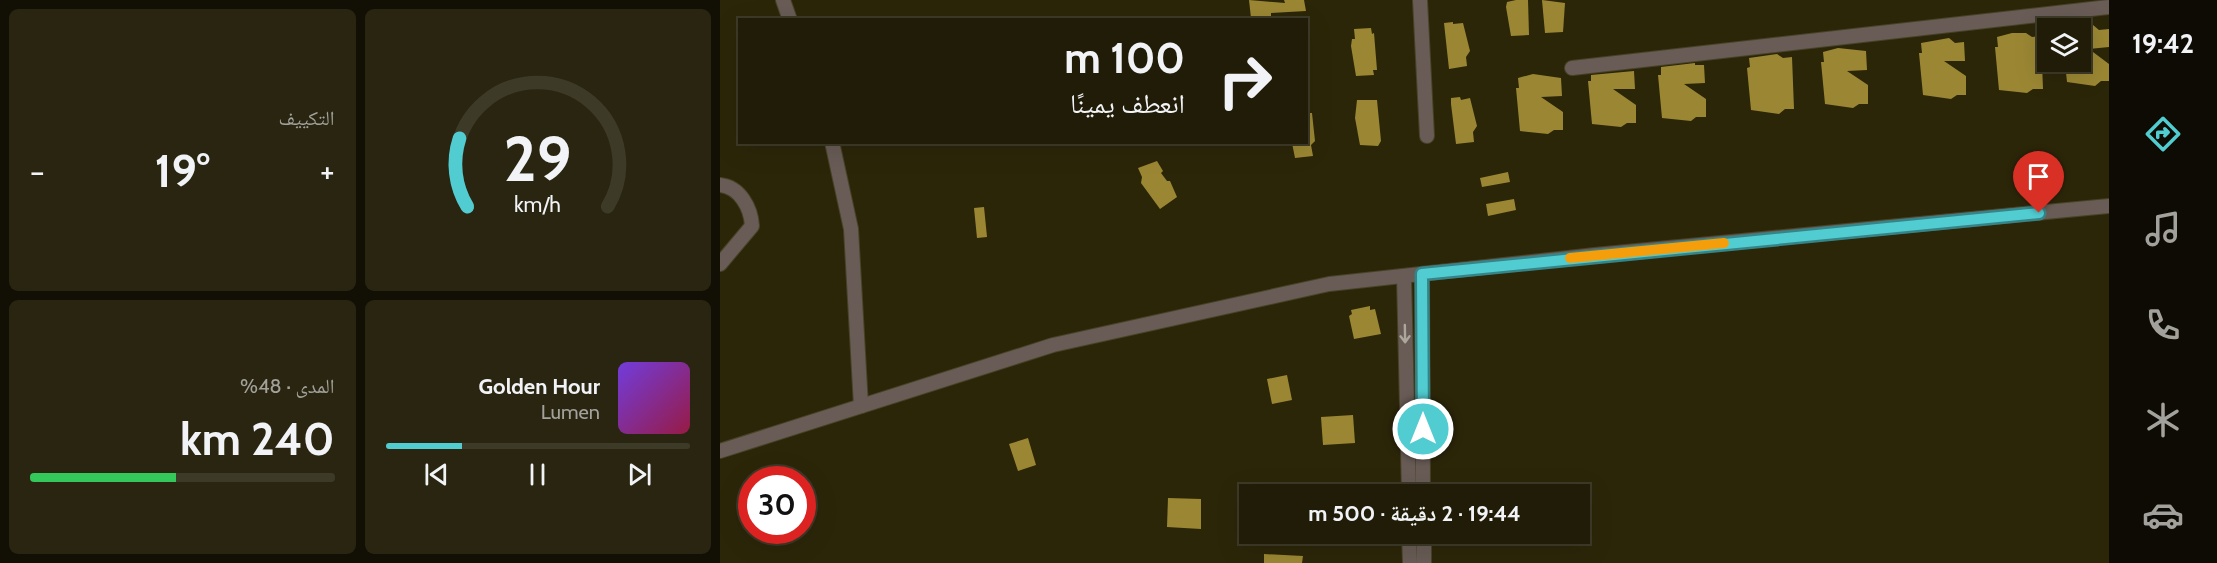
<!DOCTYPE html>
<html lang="ar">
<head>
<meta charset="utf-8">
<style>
  :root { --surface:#211c07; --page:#292511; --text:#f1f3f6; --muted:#a2a19b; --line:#3e3a28; --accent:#51ccd1 }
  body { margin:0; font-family:Cabin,"Noto Naskh Arabic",sans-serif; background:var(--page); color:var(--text); direction:rtl; height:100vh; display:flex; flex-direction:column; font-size:22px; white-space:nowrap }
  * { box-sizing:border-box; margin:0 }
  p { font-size:20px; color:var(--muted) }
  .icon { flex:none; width:33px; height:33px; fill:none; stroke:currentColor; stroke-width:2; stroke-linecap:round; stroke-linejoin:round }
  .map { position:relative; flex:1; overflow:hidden; direction:ltr }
  .panel { display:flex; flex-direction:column; gap:9px; padding:9px; background:#120f04; width:720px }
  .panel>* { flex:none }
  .banner { position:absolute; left:18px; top:18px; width:570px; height:126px; border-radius:0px; box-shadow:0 6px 24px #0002,0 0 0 2px var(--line); direction:rtl; background:#211c07; color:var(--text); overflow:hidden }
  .fabs { position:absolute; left:1317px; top:18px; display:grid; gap:12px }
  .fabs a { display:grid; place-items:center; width:54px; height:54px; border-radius:0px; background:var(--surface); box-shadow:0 6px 24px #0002,0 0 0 2px var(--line); font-size:30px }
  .speed { position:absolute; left:18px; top:466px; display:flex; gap:12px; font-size:30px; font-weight:700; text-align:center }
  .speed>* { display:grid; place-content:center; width:78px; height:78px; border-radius:50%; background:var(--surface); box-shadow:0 6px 24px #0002,0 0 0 2px var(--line); line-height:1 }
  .speed .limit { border:9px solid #d22; background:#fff; color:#111 }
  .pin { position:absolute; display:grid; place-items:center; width:51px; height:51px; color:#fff; margin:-62px -26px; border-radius:50% 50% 50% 0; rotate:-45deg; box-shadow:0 0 6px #0007 }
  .pin .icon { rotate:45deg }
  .me { position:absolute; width:66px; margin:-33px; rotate:0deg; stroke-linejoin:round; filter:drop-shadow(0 0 4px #0008) }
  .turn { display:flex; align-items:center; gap:21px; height:126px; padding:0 24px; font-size:27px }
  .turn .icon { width:78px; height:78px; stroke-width:2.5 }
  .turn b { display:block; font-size:42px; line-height:51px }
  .big { font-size:45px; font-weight:700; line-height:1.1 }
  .panel .widget { flex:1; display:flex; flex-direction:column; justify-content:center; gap:9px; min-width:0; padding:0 21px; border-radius:9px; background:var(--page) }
  .panel .dial { align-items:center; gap:0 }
  .dial svg { height:156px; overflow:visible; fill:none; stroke:var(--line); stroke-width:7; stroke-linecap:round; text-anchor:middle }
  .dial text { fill:var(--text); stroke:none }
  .song { display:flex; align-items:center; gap:18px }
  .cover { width:72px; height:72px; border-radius:9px; background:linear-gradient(135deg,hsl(260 70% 55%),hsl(340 70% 35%)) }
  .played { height:6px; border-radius:3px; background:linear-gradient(90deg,var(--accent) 25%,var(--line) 25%) }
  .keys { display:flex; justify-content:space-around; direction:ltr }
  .heat { display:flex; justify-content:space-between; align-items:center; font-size:33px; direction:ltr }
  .charge { height:9px; border-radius:4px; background:linear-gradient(90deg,#34c759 48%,var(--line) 0) }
  .panel .tiles { flex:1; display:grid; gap:9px; grid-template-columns:repeat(2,1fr) }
  .trip { position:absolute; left:519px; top:484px; width:351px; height:60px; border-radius:0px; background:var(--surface); box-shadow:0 6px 24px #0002,0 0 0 2px var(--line); font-weight:700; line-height:60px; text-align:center; direction:rtl }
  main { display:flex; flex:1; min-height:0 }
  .dock { display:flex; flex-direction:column; width:108px; justify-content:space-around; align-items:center; background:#0d0b03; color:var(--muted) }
  .dock .icon { width:42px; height:42px }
  .dock .current { color:var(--accent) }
  .dock b { font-size:27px; color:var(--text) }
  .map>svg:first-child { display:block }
  .building { fill:#9b8733 }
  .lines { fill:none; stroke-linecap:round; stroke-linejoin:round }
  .minor-casing { stroke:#484227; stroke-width:16 }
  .minor { stroke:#695c56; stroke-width:14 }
  .oneway { stroke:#ada69a }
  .route-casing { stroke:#358588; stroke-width:15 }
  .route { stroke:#51ccd1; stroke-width:10 }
  .slow { stroke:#f59e0b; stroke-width:10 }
</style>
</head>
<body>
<main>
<nav class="dock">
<b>19:42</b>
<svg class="icon current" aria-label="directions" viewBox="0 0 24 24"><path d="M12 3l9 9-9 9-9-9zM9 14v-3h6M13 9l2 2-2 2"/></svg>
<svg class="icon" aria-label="music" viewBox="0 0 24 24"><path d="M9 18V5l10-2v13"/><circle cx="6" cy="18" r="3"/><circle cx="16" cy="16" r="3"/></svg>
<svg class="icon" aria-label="phone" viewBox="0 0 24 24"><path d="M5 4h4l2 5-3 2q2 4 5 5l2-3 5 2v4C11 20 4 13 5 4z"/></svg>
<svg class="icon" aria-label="climate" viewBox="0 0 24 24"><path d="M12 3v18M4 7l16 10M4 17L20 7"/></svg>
<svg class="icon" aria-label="car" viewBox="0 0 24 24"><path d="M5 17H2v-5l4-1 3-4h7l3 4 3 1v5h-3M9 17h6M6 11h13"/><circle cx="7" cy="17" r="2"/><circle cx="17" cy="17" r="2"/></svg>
</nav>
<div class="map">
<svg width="1389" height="563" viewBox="0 0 1389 563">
  <rect width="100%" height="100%" fill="#2c2609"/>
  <g class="building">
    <polygon points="529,0 565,3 564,0 584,0 586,11 551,13 551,18 531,18"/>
    <polygon points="796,0 808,0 809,35 791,36 786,7 787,2"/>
    <polygon points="822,0 845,3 843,32 825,33"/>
    <polygon points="733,22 733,24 743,23 750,51 746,57 747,66 729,69 724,23"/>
    <polygon points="1373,25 1379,30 1389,29 1389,47 1369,49 1389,64 1389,81 1381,81 1375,86 1347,82 1345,63 1360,63 1360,26"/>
    <polygon points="651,28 652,34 654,33 657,70 653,70 654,75 636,76 631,46 632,39 635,39 634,29"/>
    <polygon points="1292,33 1306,33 1312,37 1321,36 1323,89 1313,89 1307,93 1279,90 1275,47 1278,47 1277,37"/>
    <polygon points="1229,38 1235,43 1244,42 1245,61 1224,61 1246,76 1246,95 1237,95 1231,99 1203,95 1199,53 1202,53 1201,43"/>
    <polygon points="1118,48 1146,51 1147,70 1127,71 1148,85 1148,104 1139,104 1133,108 1105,104 1101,62 1104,62 1103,52"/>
    <polygon points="1057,54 1063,58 1072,57 1074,109 1065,109 1059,114 1031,110 1027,68 1030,67 1029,58"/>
    <polygon points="975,63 975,65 984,65 985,83 964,84 986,99 986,117 976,117 971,121 942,118 938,75 941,75 941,67"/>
    <polygon points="914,71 915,89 893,89 916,105 916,123 907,123 901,127 872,124 868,81 871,81 871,75"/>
    <polygon points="813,74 841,78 842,96 821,97 843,112 843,130 834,130 828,134 800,131 796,88 799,88 798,78"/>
    <polygon points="740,97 741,100 750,98 757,126 753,132 754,142 736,144 731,104 731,98"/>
    <polygon points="637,100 657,100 661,141 658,146 640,145 635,118"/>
    <polygon points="586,113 592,113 595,141 591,145 593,156 575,158 572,143 586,142"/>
    <polygon points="437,161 443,171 441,173 447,181 450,181 457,197 440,209 421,183 422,177 418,168"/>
    <polygon points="788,172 790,182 762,187 760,178"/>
    <polygon points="794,199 796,210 768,216 766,204"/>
    <polygon points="264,207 267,237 257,238 254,208"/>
    <polygon points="650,306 650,310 655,309 661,334 634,339 629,316 632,314 631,310"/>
    <polygon points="567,375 572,400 552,404 547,379"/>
    <polygon points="633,415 635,443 603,445 601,417"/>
    <polygon points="308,438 316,465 298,471 289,444"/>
    <polygon points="448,498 481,499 481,529 447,527"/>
    <polygon points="544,554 583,556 582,563 544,563"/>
  </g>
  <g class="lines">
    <defs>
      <g id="minor">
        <polyline points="63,0 70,20"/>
        <polyline points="700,0 707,136"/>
        <polyline points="852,68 1389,7"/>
        <polyline points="112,142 131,229 141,406"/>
        <path d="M0,185C20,187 31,208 32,226L0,264"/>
        <polyline points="702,274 703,495"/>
        <polyline points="684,276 689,495"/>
        <polyline points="0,451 333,345 609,284 875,255 1389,206"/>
        <polyline points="689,534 690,563"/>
        <polyline points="704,534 704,563"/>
      </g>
    </defs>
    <use href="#minor" class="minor-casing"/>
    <use href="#minor" class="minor"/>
  </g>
  <defs><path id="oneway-shaft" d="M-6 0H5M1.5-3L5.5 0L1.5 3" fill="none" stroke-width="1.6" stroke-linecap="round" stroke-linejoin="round" transform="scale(1.5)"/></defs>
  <use class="oneway" href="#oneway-shaft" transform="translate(685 334) rotate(89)"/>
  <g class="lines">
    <defs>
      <polyline id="route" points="703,429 702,274 1319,213"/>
    </defs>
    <use href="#route" class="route-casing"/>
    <use href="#route" class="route"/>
    <polyline class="slow" points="850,258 1004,243"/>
  </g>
</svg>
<div class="fabs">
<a><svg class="icon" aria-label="layers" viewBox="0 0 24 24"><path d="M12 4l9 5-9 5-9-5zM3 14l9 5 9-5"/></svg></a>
</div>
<div class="speed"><div class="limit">30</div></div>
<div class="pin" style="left:1319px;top:213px;background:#d93025"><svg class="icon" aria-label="arrive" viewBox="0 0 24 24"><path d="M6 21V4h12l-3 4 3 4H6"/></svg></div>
<svg class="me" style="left:703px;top:429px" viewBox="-20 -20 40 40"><circle r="17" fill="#51ccd1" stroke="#fff" stroke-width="3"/><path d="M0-11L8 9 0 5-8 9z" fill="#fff"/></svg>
<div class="trip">19:44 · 2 دقيقة · 500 m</div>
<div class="banner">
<div class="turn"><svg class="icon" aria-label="right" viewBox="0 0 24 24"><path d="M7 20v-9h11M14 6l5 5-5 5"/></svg><div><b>100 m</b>انعطف يمينًا</div></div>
</div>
</div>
<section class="panel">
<div class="tiles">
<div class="widget dial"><svg viewBox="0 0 100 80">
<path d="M14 69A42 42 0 1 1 86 69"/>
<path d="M14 69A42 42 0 0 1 10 34" stroke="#51ccd1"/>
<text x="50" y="56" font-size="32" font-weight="700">29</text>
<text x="50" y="72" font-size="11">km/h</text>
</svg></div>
<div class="widget"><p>التكييف</p>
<div class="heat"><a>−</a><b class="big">19°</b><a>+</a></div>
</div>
<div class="widget">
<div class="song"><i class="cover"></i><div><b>Golden Hour</b><p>Lumen</p></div></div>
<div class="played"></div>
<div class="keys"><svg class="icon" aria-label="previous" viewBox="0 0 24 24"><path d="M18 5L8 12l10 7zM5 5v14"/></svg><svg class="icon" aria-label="pause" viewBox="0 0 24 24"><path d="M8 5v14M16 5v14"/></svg><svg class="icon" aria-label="next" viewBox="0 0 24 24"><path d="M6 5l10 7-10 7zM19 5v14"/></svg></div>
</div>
<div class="widget"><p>المدى · 48%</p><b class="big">240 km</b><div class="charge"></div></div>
</div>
</section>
</main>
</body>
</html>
